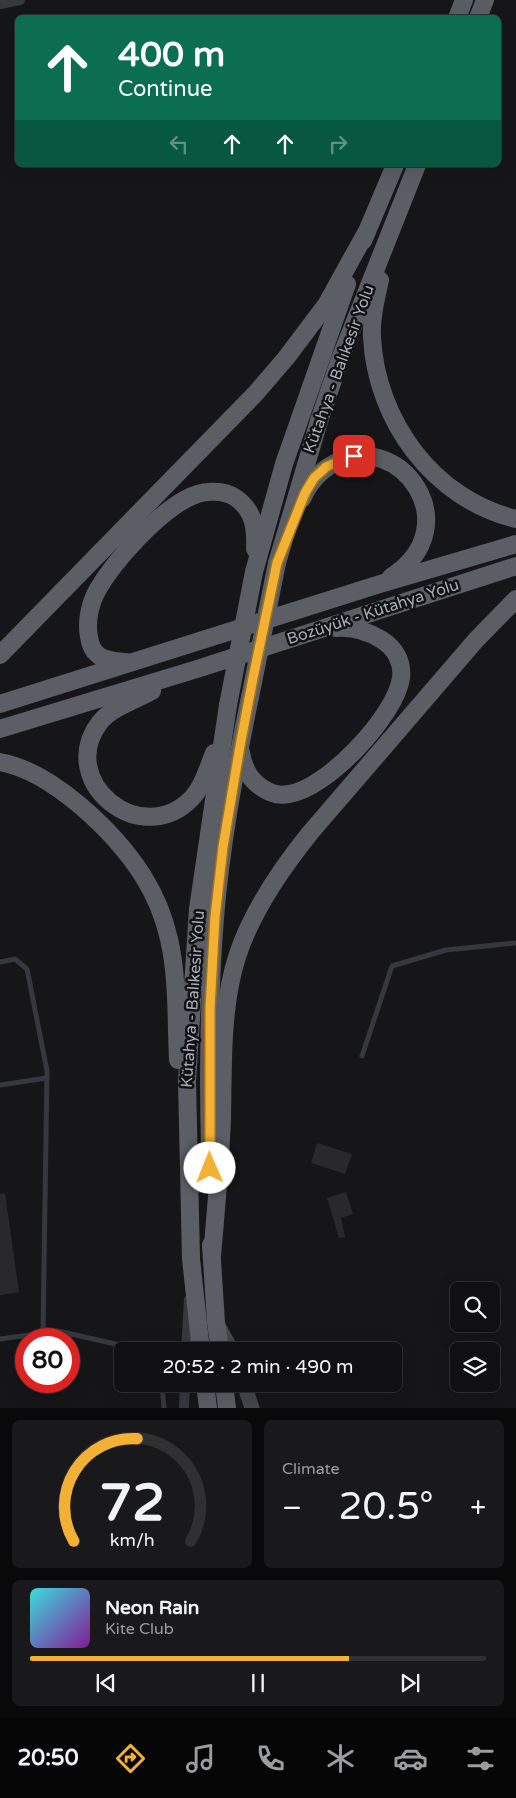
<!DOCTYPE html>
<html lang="en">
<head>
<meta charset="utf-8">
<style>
  :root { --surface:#101012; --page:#19191b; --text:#f1f3f6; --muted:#9c9d9f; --line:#303032; --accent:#f2b134 }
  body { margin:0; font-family:"Varela Round",sans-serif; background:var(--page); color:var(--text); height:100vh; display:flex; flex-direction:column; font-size:19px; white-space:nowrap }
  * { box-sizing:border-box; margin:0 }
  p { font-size:16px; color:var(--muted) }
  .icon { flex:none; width:28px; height:28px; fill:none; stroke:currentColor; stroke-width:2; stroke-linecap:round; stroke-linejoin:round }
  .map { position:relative; height:1408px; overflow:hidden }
  .side { display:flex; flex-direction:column; gap:12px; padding:12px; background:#09090a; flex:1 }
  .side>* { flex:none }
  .banner { position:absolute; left:15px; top:15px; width:486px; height:152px; border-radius:8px; box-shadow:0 5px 20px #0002,0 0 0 1px var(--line); background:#0b6e4f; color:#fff; overflow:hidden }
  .fabs { position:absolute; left:450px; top:1282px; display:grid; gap:10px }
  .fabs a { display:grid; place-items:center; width:50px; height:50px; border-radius:8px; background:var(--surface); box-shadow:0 5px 20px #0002,0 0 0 1px var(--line); font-size:25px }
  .speed { position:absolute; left:15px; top:1328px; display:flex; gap:10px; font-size:25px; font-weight:700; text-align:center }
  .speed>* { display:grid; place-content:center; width:65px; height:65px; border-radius:50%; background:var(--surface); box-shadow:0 5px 20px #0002,0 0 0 1px var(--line); line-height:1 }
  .speed .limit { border:8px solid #d22; background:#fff; color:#111 }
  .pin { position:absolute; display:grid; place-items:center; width:42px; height:42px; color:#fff; margin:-21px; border-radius:10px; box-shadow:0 2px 8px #0006 }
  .me { position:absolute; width:55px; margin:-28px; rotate:359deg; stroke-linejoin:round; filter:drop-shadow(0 0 4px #0008) }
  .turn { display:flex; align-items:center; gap:18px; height:105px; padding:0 20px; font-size:22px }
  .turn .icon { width:65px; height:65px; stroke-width:2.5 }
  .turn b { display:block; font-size:35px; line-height:42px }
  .lanes { display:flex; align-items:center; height:48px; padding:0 20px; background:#0003; justify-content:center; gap:25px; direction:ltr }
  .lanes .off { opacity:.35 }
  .big { font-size:38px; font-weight:600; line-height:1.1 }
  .side .widget { flex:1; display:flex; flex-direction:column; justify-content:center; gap:8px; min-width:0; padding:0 18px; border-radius:8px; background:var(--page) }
  .side .dial { align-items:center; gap:0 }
  .dial svg { height:130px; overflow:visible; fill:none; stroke:var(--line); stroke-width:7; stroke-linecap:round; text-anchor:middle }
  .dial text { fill:var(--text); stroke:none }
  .song { display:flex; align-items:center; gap:15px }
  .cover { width:60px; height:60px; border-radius:8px; background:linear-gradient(135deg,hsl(180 70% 55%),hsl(290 70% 35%)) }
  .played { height:5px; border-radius:2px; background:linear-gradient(90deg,var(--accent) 70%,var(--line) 70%) }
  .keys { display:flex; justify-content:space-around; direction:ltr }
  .heat { display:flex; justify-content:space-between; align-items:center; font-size:28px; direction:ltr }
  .side .tiles { flex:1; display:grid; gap:12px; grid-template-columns:1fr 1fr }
  .widget:last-child { grid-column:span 2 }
  .trip { position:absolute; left:114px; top:1342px; width:288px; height:50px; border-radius:8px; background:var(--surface); box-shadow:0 5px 20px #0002,0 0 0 1px var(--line); font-weight:600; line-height:50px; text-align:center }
  .tabs { display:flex; height:80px; justify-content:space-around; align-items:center; background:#060607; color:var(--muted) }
  .tabs .icon { width:35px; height:35px }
  .tabs .current { color:var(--accent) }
  .tabs b { font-size:22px; color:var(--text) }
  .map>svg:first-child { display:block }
  .building { fill:#29292c }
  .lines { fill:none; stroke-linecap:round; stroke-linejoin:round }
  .service { stroke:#37383d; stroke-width:5 }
  .minor { stroke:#37383d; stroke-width:10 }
  .secondary { stroke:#45474d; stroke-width:15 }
  .trunk { stroke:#5b5e65; stroke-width:18 }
  .trunk-bridge { stroke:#5b5e65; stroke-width:18 }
  .route-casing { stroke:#9d7322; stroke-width:12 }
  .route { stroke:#f2b134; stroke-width:9 }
  .labels { text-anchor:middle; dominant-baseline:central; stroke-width:5; stroke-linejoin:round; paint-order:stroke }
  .street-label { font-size:16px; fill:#a8adb8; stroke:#111113 }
</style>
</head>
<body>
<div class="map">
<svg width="516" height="1408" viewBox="0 0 516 1408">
  <rect width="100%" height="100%" fill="#161618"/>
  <g class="building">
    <polygon points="317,1143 352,1154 345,1174 311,1163"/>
    <polygon points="346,1192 353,1214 341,1218 345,1237 339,1238 327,1198"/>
    <polygon points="5,1193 19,1292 0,1295 0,1194"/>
  </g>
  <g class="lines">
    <g class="service">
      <polyline points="0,962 15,959 27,969 47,1071 43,1333"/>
      <polyline points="362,1056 392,966 446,950 516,943"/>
      <polyline points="0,1085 47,1078"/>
      <polyline points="0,1339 58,1331 146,1351"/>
      <polyline points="162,1384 164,1408"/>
    </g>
    <g class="minor">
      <polyline points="0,4 20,0"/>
      <polyline points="186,1351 189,1300"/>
      <polyline points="184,1408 185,1384"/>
    </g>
    <g class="secondary">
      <polyline points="217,1324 232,1351"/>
      <polyline points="244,1384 252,1408"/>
    </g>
    <g class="trunk">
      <polyline points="457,18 464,0"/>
      <polyline points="478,18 485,0"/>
      <polyline points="363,241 395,165"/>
      <path d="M380,280C376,298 371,318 372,337C376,420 433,499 516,519"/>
      <path d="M302,499C309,483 319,471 335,463C400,429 470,526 391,577"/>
      <polyline points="277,563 319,421 340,359 417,165"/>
      <polyline points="254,572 284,464 347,284"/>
      <polyline points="0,655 256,393 286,358 326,305 367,231"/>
      <path d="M126,662C116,661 104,661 97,654C92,650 90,643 89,637C86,621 90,603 98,589C115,560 156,515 186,499C200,491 222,488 236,498C254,511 256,528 255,549"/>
      <path d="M152,691C136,700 112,707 100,722C55,781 141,851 192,798C203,786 208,768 214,753"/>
      <polyline points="0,704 380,584 516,544"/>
      <polyline points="0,729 197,669 516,566"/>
      <path d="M241,752C243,766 249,779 261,787C269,793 279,796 289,794C327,789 396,715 401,678C403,662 395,648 382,640C368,631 353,627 336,628"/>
      <path d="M0,762C52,771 115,832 143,876C155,895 164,917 169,939C178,978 176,1020 178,1060"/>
      <path d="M210,1149C208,1072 209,995 215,918C221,844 235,770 250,697"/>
      <polyline points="211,1245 216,1322 220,1351"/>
      <path d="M212,1256C216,1211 220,1165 222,1119C223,1068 221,1006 237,957C251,913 281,869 310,833L476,640L516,599"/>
      <polyline points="201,1351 191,1259 187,1081 198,909 228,705"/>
      <polyline points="205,1384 208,1408"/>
      <polyline points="224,1384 227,1408"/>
    </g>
    <g class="trunk-bridge">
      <polyline points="250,697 277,563"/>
      <polyline points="228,705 254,572"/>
    </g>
  </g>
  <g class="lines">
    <defs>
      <polyline id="route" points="210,1168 210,1008 215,917 223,847 240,746 253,678 277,563 305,493 314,478 326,467 339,461 354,456"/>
    </defs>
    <use href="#route" class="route-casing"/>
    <use href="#route" class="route"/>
  </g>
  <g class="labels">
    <g class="street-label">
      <text transform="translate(339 369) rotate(-70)">Kütahya - Balıkesir Yolu</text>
      <text transform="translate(373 612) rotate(-18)">Bozüyük - Kütahya Yolu</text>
      <text transform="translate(193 999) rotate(-86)">Kütahya - Balıkesir Yolu</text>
    </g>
  </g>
</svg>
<div class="fabs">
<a><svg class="icon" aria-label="search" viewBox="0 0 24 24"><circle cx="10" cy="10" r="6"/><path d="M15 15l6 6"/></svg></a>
<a><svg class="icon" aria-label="layers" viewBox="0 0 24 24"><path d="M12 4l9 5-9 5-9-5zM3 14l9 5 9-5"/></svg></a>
</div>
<div class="speed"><div class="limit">80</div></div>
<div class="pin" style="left:354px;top:456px;background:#d93025"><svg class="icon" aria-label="arrive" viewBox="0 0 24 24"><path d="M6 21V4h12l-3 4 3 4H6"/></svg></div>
<svg class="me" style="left:210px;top:1168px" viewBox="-20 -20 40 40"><circle r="19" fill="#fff"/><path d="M0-13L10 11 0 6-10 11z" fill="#f2b134"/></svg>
<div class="trip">20:52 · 2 min · 490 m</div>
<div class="banner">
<div class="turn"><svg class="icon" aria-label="ahead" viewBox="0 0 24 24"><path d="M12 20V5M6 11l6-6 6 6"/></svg><div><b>400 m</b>Continue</div></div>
<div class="lanes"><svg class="icon off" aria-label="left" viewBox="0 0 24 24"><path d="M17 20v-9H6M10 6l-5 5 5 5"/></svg><svg class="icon" aria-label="ahead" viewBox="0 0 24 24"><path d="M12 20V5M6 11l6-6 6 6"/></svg><svg class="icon" aria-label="ahead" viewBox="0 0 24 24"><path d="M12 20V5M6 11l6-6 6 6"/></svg><svg class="icon off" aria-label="right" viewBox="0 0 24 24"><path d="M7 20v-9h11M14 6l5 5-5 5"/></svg></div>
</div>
</div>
<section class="side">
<div class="tiles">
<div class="widget dial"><svg viewBox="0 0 100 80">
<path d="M14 69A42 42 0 1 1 86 69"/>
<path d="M14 69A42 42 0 0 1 53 6" stroke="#f2b134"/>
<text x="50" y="56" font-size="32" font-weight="700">72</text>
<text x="50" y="72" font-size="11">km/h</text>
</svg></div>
<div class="widget"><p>Climate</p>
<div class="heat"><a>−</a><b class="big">20.5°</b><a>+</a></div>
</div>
<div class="widget">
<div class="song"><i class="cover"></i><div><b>Neon Rain</b><p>Kite Club</p></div></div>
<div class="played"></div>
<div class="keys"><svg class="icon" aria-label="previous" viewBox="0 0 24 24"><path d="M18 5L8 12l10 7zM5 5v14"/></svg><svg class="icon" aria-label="pause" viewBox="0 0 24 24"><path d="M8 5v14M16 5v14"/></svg><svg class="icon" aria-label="next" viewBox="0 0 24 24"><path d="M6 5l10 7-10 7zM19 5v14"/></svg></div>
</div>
</div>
</section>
<nav class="tabs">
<b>20:50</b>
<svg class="icon current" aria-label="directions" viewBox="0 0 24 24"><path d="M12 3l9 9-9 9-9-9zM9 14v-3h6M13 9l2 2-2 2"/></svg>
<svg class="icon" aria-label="music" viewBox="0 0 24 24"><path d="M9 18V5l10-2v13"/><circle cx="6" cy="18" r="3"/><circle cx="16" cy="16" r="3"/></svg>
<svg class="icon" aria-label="phone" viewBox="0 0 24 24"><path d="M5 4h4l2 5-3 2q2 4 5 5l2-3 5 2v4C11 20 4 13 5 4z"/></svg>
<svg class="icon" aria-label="climate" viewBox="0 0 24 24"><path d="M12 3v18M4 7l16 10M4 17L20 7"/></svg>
<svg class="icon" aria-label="car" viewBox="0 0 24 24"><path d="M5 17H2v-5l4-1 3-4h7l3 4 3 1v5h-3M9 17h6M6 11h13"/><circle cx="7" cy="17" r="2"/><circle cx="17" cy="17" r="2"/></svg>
<svg class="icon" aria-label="filters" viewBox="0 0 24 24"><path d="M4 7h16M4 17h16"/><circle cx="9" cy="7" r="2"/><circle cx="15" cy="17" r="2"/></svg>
</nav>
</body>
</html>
